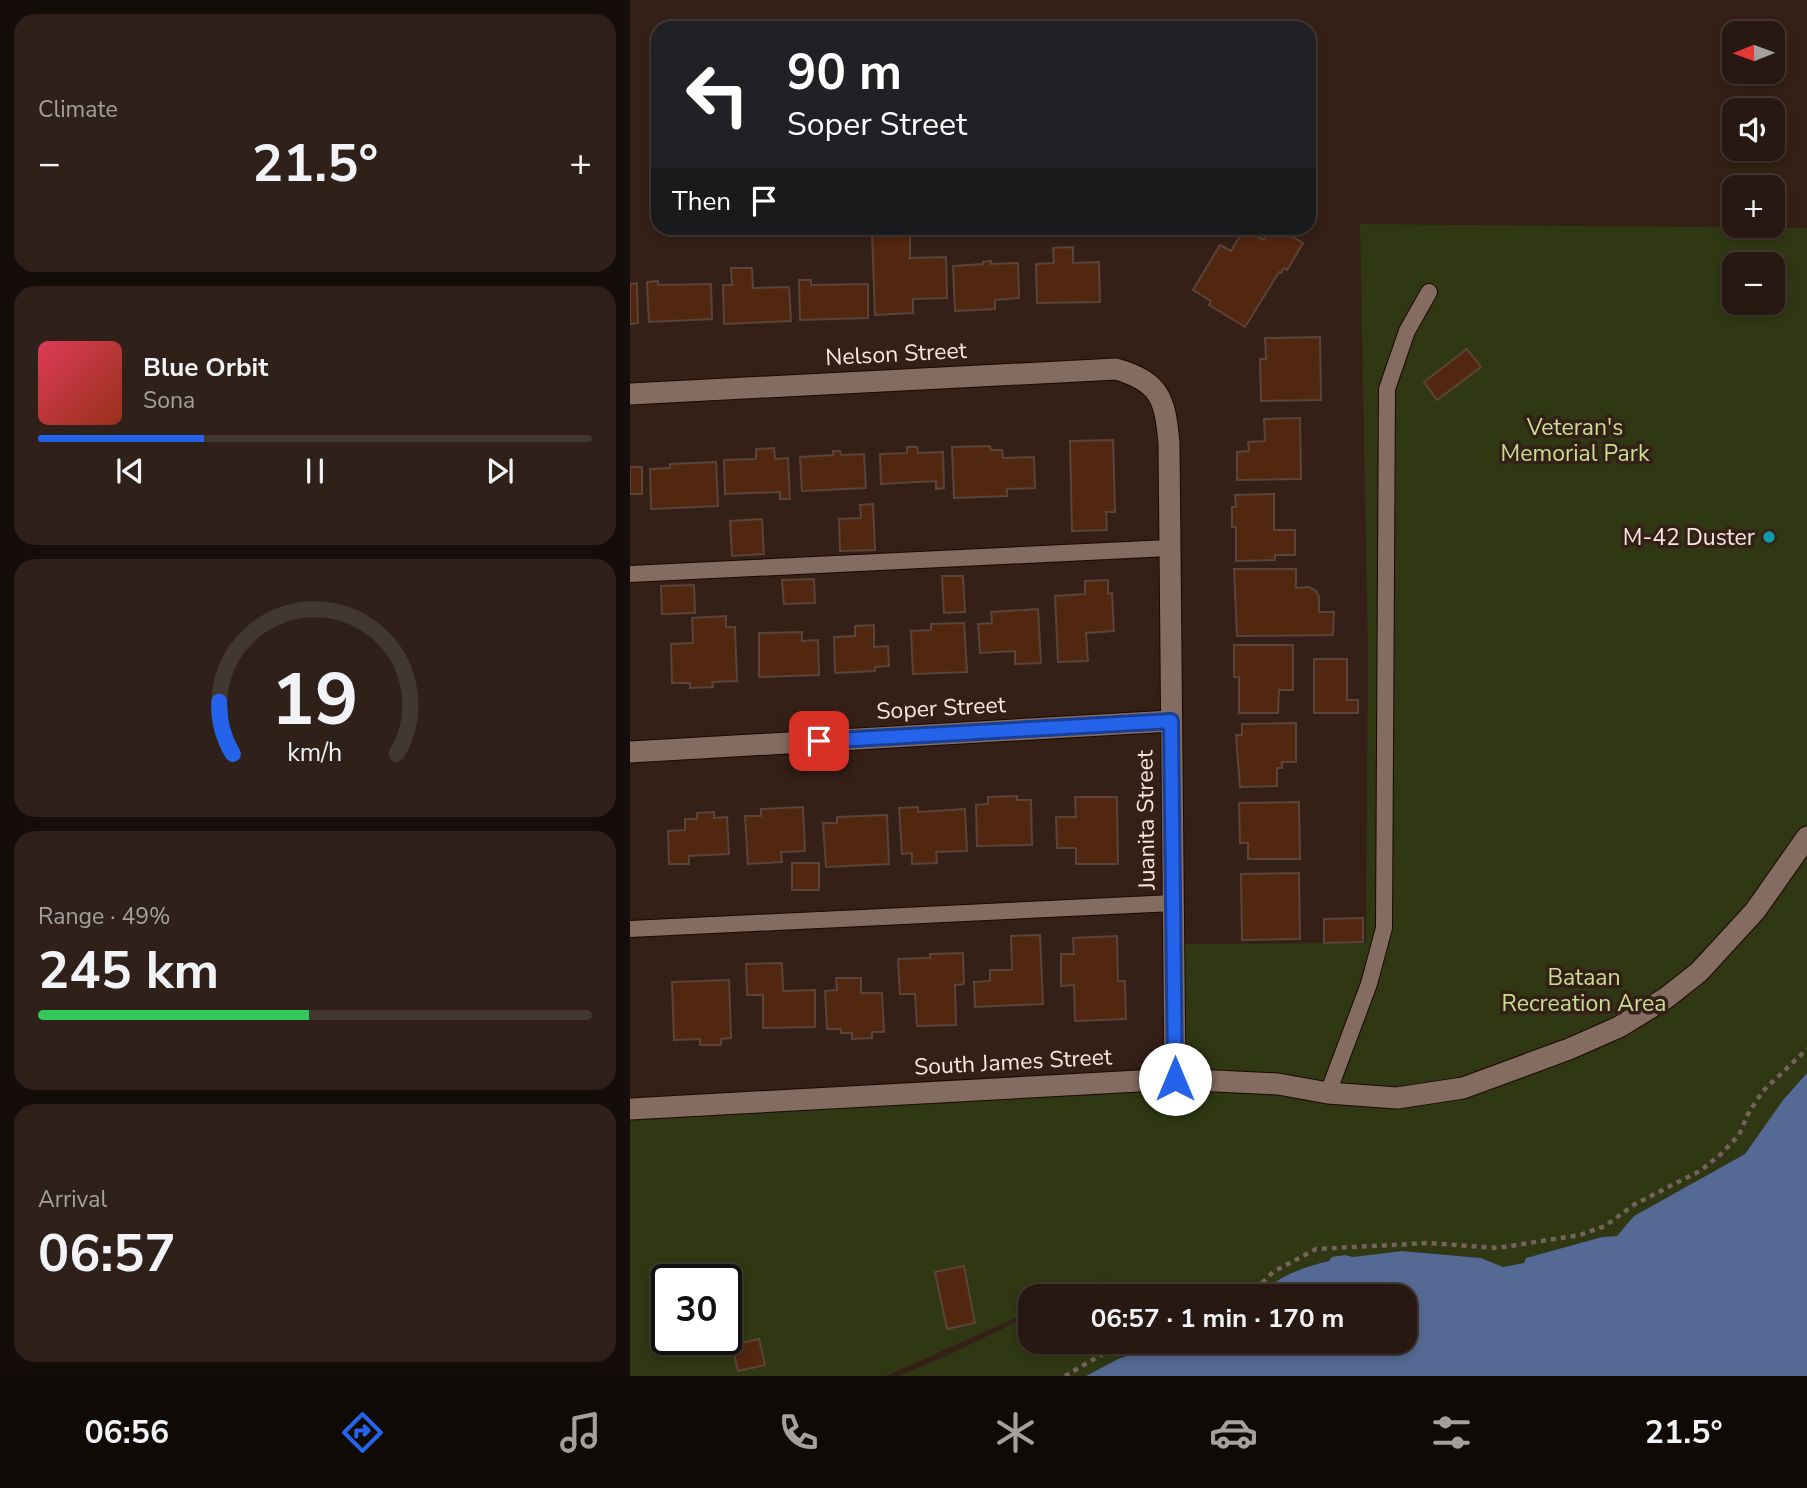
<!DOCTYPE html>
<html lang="en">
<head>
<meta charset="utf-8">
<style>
  :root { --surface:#271811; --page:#2f211a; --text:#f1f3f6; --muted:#a4a09f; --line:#433731; --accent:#2563eb }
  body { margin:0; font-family:"Nunito Sans",sans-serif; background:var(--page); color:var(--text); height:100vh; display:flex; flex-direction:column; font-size:26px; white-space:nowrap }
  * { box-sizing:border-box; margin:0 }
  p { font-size:23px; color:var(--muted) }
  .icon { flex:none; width:38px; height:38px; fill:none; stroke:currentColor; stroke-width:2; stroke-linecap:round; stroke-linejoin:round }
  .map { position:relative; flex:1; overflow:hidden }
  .drawer { display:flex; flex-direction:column; gap:14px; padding:14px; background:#150d09; width:630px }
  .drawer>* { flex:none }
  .banner { position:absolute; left:21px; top:21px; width:665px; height:214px; border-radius:21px; box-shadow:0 4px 10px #0003,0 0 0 2px var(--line); background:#202124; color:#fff; overflow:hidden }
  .needle { width:46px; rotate:269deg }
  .controls { position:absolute; left:1092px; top:21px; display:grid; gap:14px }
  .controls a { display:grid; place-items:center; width:63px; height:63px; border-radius:14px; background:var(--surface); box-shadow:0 4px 10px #0003,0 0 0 2px var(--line); font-size:35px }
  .speed { position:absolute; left:21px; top:1264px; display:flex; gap:14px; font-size:35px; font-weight:700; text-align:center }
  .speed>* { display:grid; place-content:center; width:91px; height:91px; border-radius:50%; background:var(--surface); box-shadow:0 4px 10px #0003,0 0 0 2px var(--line); line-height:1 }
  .speed .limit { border:4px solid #111; border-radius:10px; background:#fff; color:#111 }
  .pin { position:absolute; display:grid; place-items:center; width:60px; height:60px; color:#fff; margin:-30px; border-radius:14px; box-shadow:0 4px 10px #0006 }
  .me { position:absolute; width:77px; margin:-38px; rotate:0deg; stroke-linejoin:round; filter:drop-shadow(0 0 5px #0008) }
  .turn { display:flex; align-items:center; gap:24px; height:147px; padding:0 21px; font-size:32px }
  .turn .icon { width:91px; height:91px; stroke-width:2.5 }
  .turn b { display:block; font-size:49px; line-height:60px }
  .then { display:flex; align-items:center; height:66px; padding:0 21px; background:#0003; gap:14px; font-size:26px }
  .big { font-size:52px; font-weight:700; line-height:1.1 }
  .drawer .widget { flex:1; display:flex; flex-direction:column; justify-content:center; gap:10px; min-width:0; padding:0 24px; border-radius:21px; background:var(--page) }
  .drawer .dial { align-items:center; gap:0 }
  .dial svg { height:182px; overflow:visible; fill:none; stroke:var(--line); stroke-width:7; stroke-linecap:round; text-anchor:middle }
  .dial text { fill:var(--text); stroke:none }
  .song { display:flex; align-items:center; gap:21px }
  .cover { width:84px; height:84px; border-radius:10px; background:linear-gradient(135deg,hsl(350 70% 55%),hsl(10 70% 35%)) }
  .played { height:7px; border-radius:4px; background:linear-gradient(90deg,var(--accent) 30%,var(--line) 30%) }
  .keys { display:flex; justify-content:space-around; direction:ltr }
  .heat { display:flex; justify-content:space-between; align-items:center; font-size:38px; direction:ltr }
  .charge { height:10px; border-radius:5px; background:linear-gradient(90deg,#34c759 49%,var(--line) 0) }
  .trip { position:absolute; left:388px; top:1284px; width:399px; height:70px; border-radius:21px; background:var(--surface); box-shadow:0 4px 10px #0003,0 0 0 2px var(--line); font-weight:700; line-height:70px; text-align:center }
  .tabs { display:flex; height:112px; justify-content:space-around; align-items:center; background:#100a07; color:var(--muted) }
  .tabs .icon { width:49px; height:49px }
  .tabs .selected { color:var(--accent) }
  .tabs b { font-size:32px; color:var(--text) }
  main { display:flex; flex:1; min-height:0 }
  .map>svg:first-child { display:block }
  .green { fill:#2f3813; fill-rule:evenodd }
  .water { fill:#546993 }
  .building { fill:#522710; stroke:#5a443a; stroke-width:2 }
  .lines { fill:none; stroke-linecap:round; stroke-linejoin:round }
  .lane-casing { stroke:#1b0903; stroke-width:18 }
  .street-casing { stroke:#1b0903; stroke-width:23 }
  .path { stroke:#75635b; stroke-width:4.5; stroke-dasharray:5 5; stroke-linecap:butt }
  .lane { stroke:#846c61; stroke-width:16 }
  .street { stroke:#846c61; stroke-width:21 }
  .route-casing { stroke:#184099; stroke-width:18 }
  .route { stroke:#2563eb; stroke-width:12 }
  .culture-dot { fill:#0f9aa8; stroke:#342017; stroke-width:2.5 }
  .labels { text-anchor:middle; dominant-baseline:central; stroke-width:7; stroke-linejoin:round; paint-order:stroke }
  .street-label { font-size:23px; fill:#f5e6e0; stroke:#342017 }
  .park-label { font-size:23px; fill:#c8df92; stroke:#342017 }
  .poi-label { font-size:23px; fill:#f5e6e0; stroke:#342017; text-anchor:end }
</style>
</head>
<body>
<main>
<section class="drawer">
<div class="widget"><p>Climate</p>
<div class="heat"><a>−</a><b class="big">21.5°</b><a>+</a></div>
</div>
<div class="widget">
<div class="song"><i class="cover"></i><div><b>Blue Orbit</b><p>Sona</p></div></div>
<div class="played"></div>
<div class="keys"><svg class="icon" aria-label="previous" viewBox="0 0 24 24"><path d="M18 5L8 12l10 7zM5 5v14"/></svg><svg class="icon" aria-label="pause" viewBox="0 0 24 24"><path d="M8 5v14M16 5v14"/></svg><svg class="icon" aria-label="next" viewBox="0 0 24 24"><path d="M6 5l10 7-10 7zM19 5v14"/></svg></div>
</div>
<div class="widget dial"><svg viewBox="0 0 100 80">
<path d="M14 69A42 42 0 1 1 86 69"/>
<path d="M14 69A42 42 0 0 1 8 46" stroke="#2563eb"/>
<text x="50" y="56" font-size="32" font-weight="700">19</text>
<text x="50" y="72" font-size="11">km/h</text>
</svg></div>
<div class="widget"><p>Range · 49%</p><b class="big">245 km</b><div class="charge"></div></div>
<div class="widget"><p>Arrival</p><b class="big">06:57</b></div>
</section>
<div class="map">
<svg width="1177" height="1376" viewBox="0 0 1177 1376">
  <rect width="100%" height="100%" fill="#342017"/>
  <g class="green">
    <path d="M730,224L1177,228V1073L1153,1100L1115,1154L1004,1216L987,1236L971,1237L896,1258L894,1263L873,1267L851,1258L772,1251L723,1257L715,1255C687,1265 648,1271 629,1297H439L481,1276L433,1297H401V1311L256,1376H0V1109L545,1079V944L736,943L738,652ZM1104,264H1143V303H1104ZM37,1279H96V1339H37Z"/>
    <polygon points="401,1315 401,1342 581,1342 522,1347 488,1359 456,1376 268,1376 314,1357"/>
  </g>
  <path class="water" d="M1177,1073V1376H456L488,1359L522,1347L581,1342H775V1297H629C644,1277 676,1266 699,1261L702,1257L715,1255L723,1257L772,1251L851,1258L873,1267L894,1263L896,1258L972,1237L987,1236L1004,1216L1115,1154L1153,1100Z"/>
  <g class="building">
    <polygon points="641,228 648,228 673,243 657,270 654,268 651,273 649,272 615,327 579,305 581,301 563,290 590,245 601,251 614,229 634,240"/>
    <polygon points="280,231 280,258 316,257 317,298 283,299 283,313 245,315 242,233"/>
    <polygon points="443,247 443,263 469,262 470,302 407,303 406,264 424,263 423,248"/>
    <polygon points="361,261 361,264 388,263 389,298 365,300 365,309 325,311 323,266 353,264 353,262"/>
    <polygon points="101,268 122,268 123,288 159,287 161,321 94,324 93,285 102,285"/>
    <polygon points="169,280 181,280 181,285 238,284 238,318 170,320"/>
    <polygon points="28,281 28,285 81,284 82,319 19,322 17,282"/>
    <polygon points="7,283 8,323 0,324 0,284"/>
    <polygon points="690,337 691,400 631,401 630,359 636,359 635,338"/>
    <polygon points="837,349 851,367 807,400 794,382"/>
    <polygon points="670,418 671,479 607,480 607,452 619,451 618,442 635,441 634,419"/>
    <polygon points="483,440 485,512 476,512 477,530 442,531 440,441"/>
    <polygon points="360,446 361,450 372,450 373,458 404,457 405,488 377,489 377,496 324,498 322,447"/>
    <polygon points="277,447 287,447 288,453 313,452 314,488 306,489 306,481 251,484 250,454 277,453"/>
    <polygon points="144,448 145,459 158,458 160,499 150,499 150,492 95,494 94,460 126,459 126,449"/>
    <polygon points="203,451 210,451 211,455 234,454 236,488 172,491 170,457 203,455"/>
    <polygon points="86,462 88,506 21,509 20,469 40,468 40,464"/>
    <rect x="0" y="467" width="12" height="27"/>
    <polygon points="644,494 644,530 665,530 665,555 645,555 645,560 606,561 606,527 602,527 602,507 606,507 605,495"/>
    <polygon points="243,504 245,550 210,551 209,519 231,518 230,505"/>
    <polygon points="132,519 134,554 102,556 100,521"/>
    <polygon points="604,569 666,569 666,588 679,587 686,591 689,597 689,612 704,612 703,635 607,636"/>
    <polygon points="312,576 333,576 335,612 314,613"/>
    <polygon points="184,579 185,603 154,604 152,580"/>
    <polygon points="478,580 478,594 482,593 484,631 456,633 458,661 428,662 425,596 455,594 455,581"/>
    <polygon points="64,585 65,613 32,614 31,586"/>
    <polygon points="408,609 411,663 385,664 385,651 350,653 348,624 362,623 361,612"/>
    <polygon points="96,616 96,627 105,627 107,681 82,682 83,687 60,688 60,683 42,683 41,644 63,643 62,618"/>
    <polygon points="334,623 337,672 283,674 281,631 301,630 301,624"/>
    <polygon points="244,625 244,647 258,646 259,666 245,667 245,671 205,673 204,637 225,636 225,626"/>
    <polygon points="172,632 172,641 188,640 189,675 129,677 129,633"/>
    <polygon points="604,645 663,645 663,690 649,690 648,713 609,713 609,677 604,677"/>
    <polygon points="684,659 717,659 717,700 728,700 728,713 684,713"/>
    <polygon points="666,723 666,762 652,762 652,768 647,768 647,786 610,787 606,735 612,735 612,724"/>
    <polygon points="387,796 387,800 401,800 402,845 347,846 346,805 358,804 358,797"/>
    <polygon points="445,797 487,797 488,864 446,864 446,848 427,848 426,817 446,817"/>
    <polygon points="669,802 670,859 618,859 618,843 610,843 609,803"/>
    <polygon points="173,807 175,851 151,852 152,862 118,864 115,816 131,816 131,809"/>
    <polygon points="288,807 288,812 335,809 337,851 306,852 307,863 282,864 282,853 272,854 269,808"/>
    <polygon points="84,812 84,818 97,817 99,854 59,856 59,864 39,864 38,831 55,830 55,819 67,819 67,813"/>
    <polygon points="257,815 259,864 196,867 193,823 207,823 207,817"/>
    <rect x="162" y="863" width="27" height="27"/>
    <polygon points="669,873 670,939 612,940 611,874"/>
    <polygon points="733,918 733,942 694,943 694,919"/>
    <polygon points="410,935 413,1004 345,1007 344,982 360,981 360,970 382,970 381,936"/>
    <polygon points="487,936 488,981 495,981 496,1019 445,1021 444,985 431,986 431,954 444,954 443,938"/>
    <polygon points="333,953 334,984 325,985 326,1025 287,1026 285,994 270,994 268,959 300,958 300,954"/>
    <polygon points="152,963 153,991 185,990 185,1027 133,1028 133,995 117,995 116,964"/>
    <polygon points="206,978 231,978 231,993 252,993 254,1032 242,1032 242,1038 222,1039 222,1033 211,1033 211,1029 197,1029 195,991 207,990"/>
    <polygon points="99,980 101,1038 91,1039 91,1045 70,1045 70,1039 44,1040 42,982"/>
    <polygon points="334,1266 345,1323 317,1329 305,1272"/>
    <polygon points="129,1339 135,1365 108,1371 102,1345"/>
  </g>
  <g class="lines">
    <defs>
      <g id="lane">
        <polyline points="0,574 539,548"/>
        <polyline points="0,929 544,903"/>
        <polyline points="698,1093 739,984 754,928 757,389 777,331 799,292"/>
      </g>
      <g id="street">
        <path d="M0,394L486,369C531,382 535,400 539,443L545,1079"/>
        <polyline points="0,752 541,721"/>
        <polyline points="0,1109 545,1079 648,1084 698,1093 767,1098 833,1088 939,1049 989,1027 1036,998 1069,972 1125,911 1177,837"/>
      </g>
    </defs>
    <use href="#lane" class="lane-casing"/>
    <use href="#street" class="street-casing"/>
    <g class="path">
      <polyline points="618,1297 643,1272 686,1249 798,1243 867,1248 950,1235 975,1226 1005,1204 1070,1171 1091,1154 1109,1135 1118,1114 1132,1092 1177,1049"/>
      <polyline points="435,1376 481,1349 502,1342"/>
    </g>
    <use href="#lane" class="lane"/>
    <use href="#street" class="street"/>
  </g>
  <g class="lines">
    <defs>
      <polyline id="route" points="189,741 541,721 545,1079"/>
    </defs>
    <use href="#route" class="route-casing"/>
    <use href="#route" class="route"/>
  </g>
  <circle class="culture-dot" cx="1139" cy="537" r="7"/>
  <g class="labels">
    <g class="street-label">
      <text transform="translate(266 354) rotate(-3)">Nelson Street</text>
      <text transform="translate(311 708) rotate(-3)">Soper Street</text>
      <text transform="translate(516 820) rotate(-91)">Juanita Street</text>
      <text transform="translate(383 1062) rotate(-3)">South James Street</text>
    </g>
    <g class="park-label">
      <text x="945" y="427">Veteran's<tspan x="945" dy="26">Memorial Park</tspan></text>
      <text x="954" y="977">Bataan<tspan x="954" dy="26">Recreation Area</tspan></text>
    </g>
    <g class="poi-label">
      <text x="1125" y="537">M-42 Duster</text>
    </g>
  </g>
</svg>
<div class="controls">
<a><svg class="needle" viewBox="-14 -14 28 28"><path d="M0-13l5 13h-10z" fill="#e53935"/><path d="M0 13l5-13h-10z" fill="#a4a09f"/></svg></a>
<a><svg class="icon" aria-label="sound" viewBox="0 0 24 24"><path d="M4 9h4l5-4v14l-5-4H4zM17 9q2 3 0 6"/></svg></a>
<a>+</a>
<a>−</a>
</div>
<div class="speed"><div class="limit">30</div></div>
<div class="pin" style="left:189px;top:741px;background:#d93025"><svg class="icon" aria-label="arrive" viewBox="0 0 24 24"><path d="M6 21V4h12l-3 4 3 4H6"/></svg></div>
<svg class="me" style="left:545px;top:1079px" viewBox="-20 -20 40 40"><circle r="19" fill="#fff"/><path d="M0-13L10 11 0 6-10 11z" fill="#2563eb"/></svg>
<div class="trip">06:57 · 1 min · 170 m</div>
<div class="banner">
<div class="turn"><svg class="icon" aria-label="left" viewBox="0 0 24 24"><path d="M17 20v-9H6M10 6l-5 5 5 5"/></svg><div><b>90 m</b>Soper Street</div></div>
<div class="then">Then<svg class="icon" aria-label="arrive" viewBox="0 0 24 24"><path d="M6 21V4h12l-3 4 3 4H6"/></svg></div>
</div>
</div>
</main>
<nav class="tabs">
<b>06:56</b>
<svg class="icon selected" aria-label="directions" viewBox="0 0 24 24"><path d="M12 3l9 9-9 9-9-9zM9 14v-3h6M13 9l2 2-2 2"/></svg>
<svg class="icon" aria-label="music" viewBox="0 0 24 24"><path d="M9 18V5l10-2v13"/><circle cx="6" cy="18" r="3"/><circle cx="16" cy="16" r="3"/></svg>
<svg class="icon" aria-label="phone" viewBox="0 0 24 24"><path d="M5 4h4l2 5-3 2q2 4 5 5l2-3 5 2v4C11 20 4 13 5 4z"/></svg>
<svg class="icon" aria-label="climate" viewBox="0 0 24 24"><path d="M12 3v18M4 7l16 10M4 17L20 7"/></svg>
<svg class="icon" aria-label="car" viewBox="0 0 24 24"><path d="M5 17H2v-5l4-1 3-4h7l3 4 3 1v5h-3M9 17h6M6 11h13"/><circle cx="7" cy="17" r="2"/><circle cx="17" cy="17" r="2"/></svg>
<svg class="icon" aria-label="filters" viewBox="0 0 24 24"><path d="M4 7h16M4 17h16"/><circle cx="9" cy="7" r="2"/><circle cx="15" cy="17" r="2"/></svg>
<b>21.5°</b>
</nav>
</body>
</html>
